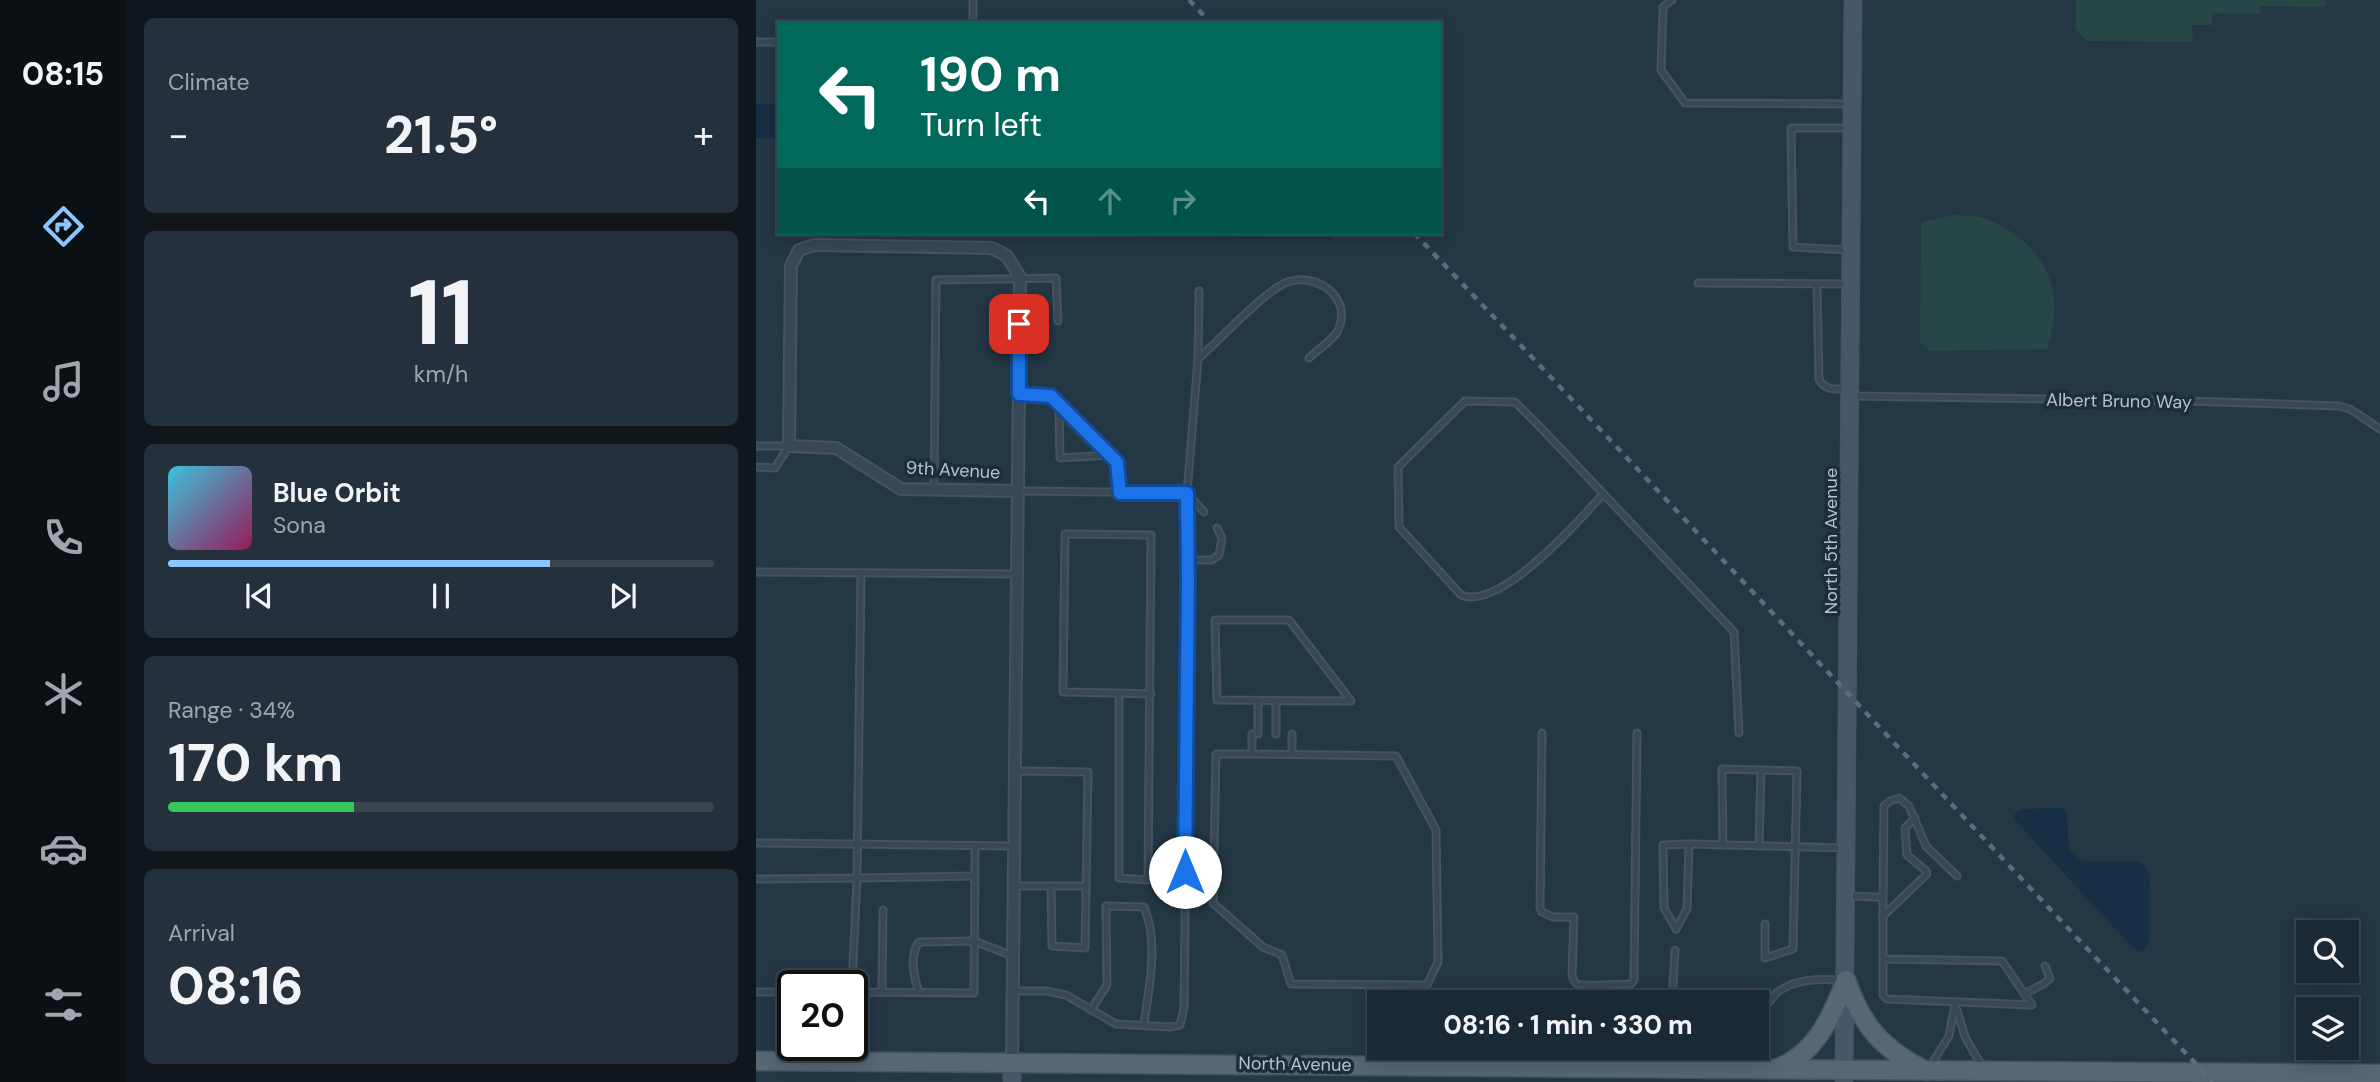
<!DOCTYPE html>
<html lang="en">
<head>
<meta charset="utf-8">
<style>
  :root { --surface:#1b2934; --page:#24313c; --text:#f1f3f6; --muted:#a0a6ac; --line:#39454f; --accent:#8bc6ff }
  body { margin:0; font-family:"DM Sans",sans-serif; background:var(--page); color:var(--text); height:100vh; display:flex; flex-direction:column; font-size:26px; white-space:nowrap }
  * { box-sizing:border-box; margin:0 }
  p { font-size:23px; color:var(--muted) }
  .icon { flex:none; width:38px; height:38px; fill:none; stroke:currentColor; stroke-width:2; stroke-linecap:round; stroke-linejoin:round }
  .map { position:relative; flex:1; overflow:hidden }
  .sheet { display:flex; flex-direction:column; gap:18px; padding:18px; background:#0f171d; width:630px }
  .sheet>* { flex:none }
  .banner { position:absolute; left:21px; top:21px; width:665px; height:214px; border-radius:0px; box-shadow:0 4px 18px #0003,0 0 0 2px var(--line); background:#00695c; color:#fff; overflow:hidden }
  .fabs { position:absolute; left:1540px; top:920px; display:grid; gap:14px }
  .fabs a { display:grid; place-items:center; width:63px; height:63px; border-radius:0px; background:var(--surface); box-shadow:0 4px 18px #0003,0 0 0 2px var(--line); font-size:35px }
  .speed { position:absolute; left:21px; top:970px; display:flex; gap:14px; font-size:35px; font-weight:700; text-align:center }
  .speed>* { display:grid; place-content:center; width:91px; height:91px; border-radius:50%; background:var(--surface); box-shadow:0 4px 18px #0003,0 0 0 2px var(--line); line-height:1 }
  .speed .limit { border:4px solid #111; border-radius:10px; background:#fff; color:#111 }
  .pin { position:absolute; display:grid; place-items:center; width:60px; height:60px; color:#fff; margin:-30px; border-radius:14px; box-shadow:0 4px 10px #0006 }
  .me { position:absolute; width:77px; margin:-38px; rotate:0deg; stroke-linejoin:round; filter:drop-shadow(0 0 5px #0008) }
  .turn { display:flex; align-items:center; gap:24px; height:147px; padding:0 28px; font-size:32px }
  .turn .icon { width:91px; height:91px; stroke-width:2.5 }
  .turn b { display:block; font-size:49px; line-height:60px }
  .lanes { display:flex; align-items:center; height:66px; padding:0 28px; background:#0003; justify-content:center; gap:35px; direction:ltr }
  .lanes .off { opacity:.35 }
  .big { font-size:52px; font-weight:800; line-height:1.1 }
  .sheet .card { flex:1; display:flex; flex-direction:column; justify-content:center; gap:10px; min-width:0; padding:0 24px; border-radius:10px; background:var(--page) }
  .sheet .dial { align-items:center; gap:0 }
  .dial b { font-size:91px; line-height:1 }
  .song { display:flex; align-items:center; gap:21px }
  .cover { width:84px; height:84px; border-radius:10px; background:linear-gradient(135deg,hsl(190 70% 55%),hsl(330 70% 35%)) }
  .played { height:7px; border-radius:4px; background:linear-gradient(90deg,var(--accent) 70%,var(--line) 70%) }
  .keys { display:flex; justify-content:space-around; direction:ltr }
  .heat { display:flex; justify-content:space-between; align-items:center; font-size:38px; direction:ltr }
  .charge { height:10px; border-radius:5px; background:linear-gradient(90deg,#34c759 34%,var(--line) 0) }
  .trip { position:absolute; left:611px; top:990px; width:402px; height:70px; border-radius:0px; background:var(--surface); box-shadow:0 4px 18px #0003,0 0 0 2px var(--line); font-weight:800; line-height:70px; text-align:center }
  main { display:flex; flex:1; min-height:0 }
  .tabs { display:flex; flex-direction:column; width:126px; justify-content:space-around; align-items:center; background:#0b1015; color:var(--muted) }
  .tabs .icon { width:49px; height:49px }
  .tabs .current { color:var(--accent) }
  .tabs b { font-size:32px; color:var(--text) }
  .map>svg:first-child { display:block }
  .green { fill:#274646 }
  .water { fill:#162f45 }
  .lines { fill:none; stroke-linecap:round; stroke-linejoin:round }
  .lane-casing { stroke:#465461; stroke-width:9 }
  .street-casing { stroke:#465461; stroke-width:14 }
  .secondary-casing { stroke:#465461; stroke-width:19 }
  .primary-casing { stroke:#465461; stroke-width:21 }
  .lane { stroke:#394854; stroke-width:5 }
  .street { stroke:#394854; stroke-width:10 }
  .secondary { stroke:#475768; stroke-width:16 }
  .primary { stroke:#576774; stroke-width:18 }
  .rail { stroke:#5b6d7c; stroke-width:4.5; stroke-dasharray:7 7; stroke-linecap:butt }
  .route-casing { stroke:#114b97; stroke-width:18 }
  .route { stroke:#1a73e8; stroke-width:12 }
  .labels { text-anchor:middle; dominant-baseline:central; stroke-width:7; stroke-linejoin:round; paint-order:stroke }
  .street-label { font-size:18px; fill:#b7c3ce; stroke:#1e2d3a }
</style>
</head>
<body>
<main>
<nav class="tabs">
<b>08:15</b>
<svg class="icon current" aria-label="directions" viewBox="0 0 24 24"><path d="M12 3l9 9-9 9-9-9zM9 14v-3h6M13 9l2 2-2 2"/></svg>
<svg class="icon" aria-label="music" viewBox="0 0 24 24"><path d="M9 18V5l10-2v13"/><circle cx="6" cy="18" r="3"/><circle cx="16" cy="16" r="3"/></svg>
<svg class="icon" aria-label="phone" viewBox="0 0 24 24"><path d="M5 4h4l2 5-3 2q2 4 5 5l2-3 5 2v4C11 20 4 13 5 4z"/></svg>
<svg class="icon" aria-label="climate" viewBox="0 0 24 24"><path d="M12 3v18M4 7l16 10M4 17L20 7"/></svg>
<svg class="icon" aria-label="car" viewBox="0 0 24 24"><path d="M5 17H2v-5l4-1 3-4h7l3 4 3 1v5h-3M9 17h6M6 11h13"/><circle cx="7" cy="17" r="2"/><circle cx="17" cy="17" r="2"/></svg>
<svg class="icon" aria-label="filters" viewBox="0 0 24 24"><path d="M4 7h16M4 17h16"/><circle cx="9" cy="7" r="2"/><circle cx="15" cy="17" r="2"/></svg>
</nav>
<section class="sheet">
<div class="card"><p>Climate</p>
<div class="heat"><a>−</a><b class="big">21.5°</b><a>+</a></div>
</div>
<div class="card dial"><b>11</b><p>km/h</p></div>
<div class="card">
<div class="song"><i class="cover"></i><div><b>Blue Orbit</b><p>Sona</p></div></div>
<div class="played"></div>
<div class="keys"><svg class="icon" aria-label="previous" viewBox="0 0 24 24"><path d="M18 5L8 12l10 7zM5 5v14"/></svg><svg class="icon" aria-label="pause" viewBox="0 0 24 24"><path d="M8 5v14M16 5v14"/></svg><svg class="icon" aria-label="next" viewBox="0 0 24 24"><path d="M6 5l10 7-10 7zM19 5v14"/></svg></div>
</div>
<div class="card"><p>Range · 34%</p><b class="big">170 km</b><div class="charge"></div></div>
<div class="card"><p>Arrival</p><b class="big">08:16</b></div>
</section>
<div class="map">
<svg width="1624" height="1082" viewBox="0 0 1624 1082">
  <rect width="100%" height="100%" fill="#243745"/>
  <g class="green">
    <polygon points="1320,0 1569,0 1569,7 1505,6 1504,14 1456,13 1456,25 1436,25 1437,42 1331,41 1320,29"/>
    <path d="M1199,215C1209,216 1221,215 1230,219C1289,242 1311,290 1291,349L1174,351L1164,342L1165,222Z"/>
  </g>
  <g class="water">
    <polygon points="0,104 23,104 23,139 0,138"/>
    <polygon points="307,233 579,233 575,239 571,239 331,237 312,236"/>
    <path d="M1306,808L1311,813L1313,850L1322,859L1329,861H1377C1387,862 1390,867 1394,875L1393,941L1387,952L1382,951L1376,947L1260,821L1258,815L1265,809Z"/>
  </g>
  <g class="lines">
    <defs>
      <g id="lane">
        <polyline points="916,0 907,7 905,70 929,103 1095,104"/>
        <polyline points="217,23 217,0"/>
        <polyline points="0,42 23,42"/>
        <polyline points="1091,250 1037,247 1035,128 1093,128"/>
        <polyline points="942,283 1092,284"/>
        <path d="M1061,284L1063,379C1068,391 1081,389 1092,389"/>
        <path d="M442,359C463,340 506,294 529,283C560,270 599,299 581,332C576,341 561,350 553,358"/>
        <polyline points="263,394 295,396 361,462 364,493"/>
        <polyline points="1095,396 1432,401 1583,406 1594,409 1624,429"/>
        <polyline points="303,405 304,458 354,455"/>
        <polyline points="0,446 33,446"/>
        <polyline points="0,467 19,468 33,446"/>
        <polyline points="178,488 180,280 300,278 302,321"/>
        <polyline points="262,491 431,493 448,512"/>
        <path d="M847,494C823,521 744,611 705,595L643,527L642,467L709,401L759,402L788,431L978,632L983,733"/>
        <polyline points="432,560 456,560 463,555 466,538 461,528"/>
        <polyline points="0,572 261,574"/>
        <polygon points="459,620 533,620 595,701 461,700"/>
        <polyline points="363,693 307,692 309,534 395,535 392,880 363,878 363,693 395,694"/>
        <polyline points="502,701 502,734"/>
        <path d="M786,733L784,908L786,912L797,917H818L816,974C817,978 817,982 821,984C828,987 865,984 875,984L878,980L881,733"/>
        <polyline points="520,734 520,701"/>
        <polyline points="536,734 536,754"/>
        <polyline points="496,754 640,756 680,830 682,962 671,985 535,984 526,955 507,947 457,903 460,754 496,754 496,734"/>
        <polyline points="260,771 332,772 329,948 296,946 295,886"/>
        <polyline points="0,843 259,846"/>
        <polyline points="967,845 966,769 1041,771 1037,949 1009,958 1009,924"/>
        <polyline points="1003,846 1005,770"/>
        <polyline points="0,879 101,878 105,573"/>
        <polyline points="258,886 330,886"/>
        <polyline points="1091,896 1123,897 1127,900 1127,995 1131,999 1276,1005 1246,961 1127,959"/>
        <polyline points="1127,900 1128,806 1134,801 1143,798 1153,806 1170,846 1201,876"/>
        <polyline points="1127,916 1171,874 1170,871 1151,855 1149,828 1159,818"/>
        <polyline points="920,929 931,909 933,844 1089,848"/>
        <polyline points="920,929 908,908 907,845 933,844"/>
        <polyline points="96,985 101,878 219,876"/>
        <polyline points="257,991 290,991 310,995 360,1024 414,1027 424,1025 428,1008 433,582 431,493 442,359 443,291"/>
        <polyline points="0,992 37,992"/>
        <polyline points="96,992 218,993 219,845"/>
        <polyline points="126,992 127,910"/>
        <path d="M163,992C158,978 153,955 163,942L218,941L257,956"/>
        <polyline points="1268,994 1289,983 1294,978 1289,966"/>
        <polyline points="916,1003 919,950"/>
        <polyline points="1200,1007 1209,1037 1227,1068"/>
        <path d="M335,1010L351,985L350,906L388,907C403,942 393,987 388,1024"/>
        <path d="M1001,1018C1008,1010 1014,999 1022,992C1040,978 1065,979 1087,980"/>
        <polyline points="1175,1065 1193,1036 1199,1004"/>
      </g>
      <path id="street" d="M256,1062C259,801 262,539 264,277L251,256L236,248L59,245L43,250L35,266L33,446L80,448L145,489L262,491"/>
      <g id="secondary">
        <polyline points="256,1062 256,1082"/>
        <polyline points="1088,1082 1097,0"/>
      </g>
      <g id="primary">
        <path d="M1090,980C1106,1026 1126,1049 1170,1071"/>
        <polyline points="0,1061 1624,1074"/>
        <path d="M1022,1068C1061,1053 1076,1015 1090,980"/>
      </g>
    </defs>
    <use href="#lane" class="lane-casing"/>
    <use href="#street" class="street-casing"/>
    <use href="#secondary" class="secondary-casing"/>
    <use href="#primary" class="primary-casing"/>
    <use href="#lane" class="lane"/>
    <use href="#street" class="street"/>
    <use href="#secondary" class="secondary"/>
    <use href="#primary" class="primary"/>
    <g class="rail">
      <polyline points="433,0 455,23"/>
      <path d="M658,233C926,514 1190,800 1457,1082"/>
    </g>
  </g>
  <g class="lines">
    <defs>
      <polyline id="route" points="263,324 263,394 295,396 361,462 364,493 431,493 432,582 429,872"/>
    </defs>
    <use href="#route" class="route-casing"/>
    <use href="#route" class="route"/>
  </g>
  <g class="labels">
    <g class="street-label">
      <text transform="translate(1363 401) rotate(1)">Albert Bruno Way</text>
      <text transform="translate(197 470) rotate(3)">9th Avenue</text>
      <text transform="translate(1075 541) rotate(-90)">North 5th Avenue</text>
      <text transform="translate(539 1064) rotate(1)">North Avenue</text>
    </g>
  </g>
</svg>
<div class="fabs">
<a><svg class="icon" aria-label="search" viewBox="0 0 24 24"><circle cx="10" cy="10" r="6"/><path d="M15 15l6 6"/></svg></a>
<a><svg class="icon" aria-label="layers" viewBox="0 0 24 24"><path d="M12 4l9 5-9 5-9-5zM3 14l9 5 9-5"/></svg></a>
</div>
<div class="speed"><div class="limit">20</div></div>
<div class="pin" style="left:263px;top:324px;background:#d93025"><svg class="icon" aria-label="arrive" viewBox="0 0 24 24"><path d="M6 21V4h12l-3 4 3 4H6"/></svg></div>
<svg class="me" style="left:429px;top:872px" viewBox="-20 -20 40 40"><circle r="19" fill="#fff"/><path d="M0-13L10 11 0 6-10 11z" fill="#1a73e8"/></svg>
<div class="trip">08:16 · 1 min · 330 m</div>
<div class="banner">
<div class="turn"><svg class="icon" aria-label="left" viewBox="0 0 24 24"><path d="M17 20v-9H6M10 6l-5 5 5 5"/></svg><div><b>190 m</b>Turn left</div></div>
<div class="lanes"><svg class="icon" aria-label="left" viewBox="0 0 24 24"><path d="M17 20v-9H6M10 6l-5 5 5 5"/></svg><svg class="icon off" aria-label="ahead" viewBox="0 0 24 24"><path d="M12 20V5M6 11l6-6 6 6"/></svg><svg class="icon off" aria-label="right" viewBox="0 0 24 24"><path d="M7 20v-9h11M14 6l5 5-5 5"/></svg></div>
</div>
</div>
</main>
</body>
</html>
